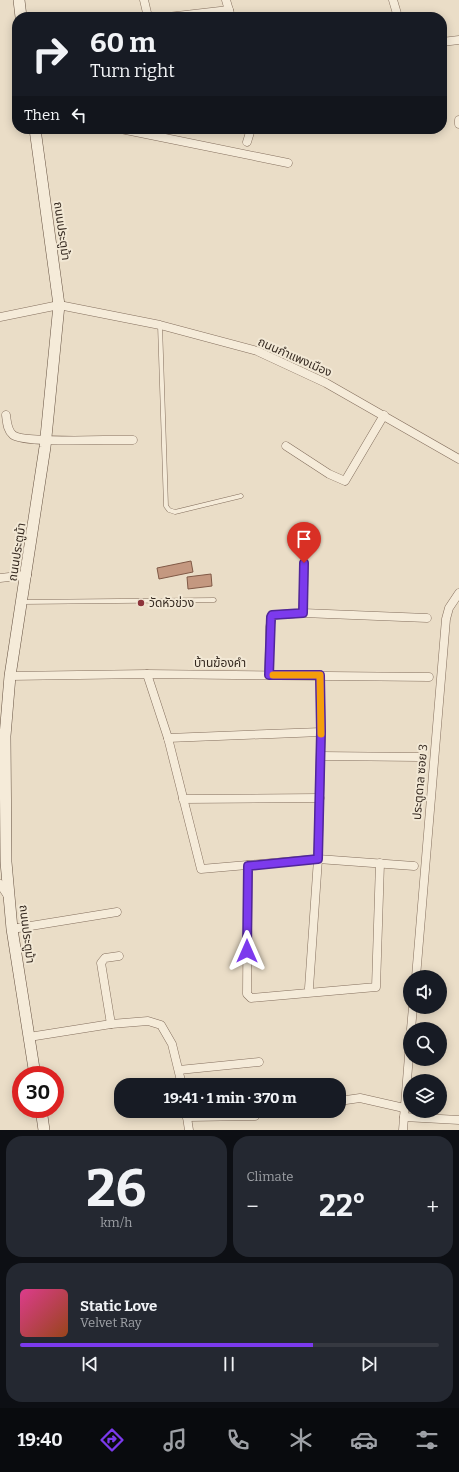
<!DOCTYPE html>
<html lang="en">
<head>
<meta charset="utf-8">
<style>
  :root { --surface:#171b24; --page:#242831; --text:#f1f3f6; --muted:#9ea1a6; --line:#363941; --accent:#7c3aed }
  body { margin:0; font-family:Bitter,"Noto Sans Thai",serif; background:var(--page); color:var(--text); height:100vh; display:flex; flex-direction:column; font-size:15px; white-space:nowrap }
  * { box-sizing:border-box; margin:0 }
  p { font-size:13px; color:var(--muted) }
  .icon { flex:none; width:22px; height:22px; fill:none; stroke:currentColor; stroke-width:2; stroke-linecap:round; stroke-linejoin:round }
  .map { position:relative; height:1130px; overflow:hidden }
  .sheet { display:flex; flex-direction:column; gap:6px; padding:6px; background:#0d0f14; flex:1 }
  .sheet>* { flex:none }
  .hud { position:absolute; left:12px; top:12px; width:435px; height:122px; border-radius:16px; box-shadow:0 2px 10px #0003; background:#171b24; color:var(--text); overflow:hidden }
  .controls { position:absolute; left:403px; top:970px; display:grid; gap:8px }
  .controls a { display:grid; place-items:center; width:44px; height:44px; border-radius:50%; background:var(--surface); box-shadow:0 2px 10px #0003; font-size:20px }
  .speed { position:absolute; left:12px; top:1066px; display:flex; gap:8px; font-size:20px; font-weight:700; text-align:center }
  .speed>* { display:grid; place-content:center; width:52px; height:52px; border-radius:50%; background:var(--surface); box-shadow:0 2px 10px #0003; line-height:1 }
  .speed .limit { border:6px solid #d22; background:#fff; color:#111 }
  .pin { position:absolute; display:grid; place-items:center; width:34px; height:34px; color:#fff; margin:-41px -17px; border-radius:50% 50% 50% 0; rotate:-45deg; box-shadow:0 0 4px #0007 }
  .pin .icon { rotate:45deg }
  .me { position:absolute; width:44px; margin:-22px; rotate:0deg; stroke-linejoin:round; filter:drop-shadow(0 0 3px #0008) }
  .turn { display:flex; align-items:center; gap:14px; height:84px; padding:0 12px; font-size:18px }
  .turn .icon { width:52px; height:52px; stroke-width:2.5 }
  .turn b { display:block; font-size:28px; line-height:34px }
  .then { display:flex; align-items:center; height:38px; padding:0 12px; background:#0003; gap:8px; font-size:15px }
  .big { font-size:30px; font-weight:700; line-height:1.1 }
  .sheet .tile { flex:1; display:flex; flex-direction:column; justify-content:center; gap:6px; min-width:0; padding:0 14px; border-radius:16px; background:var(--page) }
  .sheet .dial { align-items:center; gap:0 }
  .dial b { font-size:52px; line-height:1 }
  .song { display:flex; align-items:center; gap:12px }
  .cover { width:48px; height:48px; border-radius:6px; background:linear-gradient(135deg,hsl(330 70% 55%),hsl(20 70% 35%)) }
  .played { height:4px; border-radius:2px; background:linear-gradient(90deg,var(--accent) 70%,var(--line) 70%) }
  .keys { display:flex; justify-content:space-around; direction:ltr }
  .heat { display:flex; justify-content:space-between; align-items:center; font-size:22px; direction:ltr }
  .sheet .tiles { flex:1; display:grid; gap:6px; grid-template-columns:1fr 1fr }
  .tile:last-child { grid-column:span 2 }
  .trip { position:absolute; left:114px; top:1078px; width:232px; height:40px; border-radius:16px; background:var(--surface); box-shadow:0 2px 10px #0003; font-weight:700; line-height:40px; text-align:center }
  .menu { display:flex; height:64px; justify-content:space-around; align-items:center; background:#090b0e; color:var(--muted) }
  .menu .icon { width:28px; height:28px }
  .menu .selected { color:var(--accent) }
  .menu b { font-size:18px; color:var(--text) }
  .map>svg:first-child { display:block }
  .building { fill:#c49880; stroke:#805946 }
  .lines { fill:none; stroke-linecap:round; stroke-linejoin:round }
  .service-casing { stroke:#846f5e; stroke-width:5 }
  .minor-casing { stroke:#846f5e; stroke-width:9 }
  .secondary-casing { stroke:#655141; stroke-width:12 }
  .service { stroke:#f5ebd9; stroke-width:4 }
  .minor { stroke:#f5ebd9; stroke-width:8 }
  .secondary { stroke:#f5ebd9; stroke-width:11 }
  .route-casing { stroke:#51269a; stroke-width:10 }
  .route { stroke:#7c3aed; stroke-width:7 }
  .slow { stroke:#f59e0b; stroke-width:7 }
  .poi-dot { fill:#8d343b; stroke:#f2e8d5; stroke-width:1.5 }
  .labels { text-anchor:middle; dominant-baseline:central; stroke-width:4; stroke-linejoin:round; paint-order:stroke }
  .street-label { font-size:12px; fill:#352920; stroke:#f2e8d5 }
  .poi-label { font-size:12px; fill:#352920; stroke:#f2e8d5; text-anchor:start }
</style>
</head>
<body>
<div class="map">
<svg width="459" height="1130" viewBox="0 0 459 1130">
  <rect width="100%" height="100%" fill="#eaddc7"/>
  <g class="building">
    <polygon points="191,561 193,572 159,579 157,568"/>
    <polygon points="211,574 212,586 188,589 187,577"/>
  </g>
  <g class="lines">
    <defs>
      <g id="service">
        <polyline points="160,325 166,506 169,510 175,512 241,496"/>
        <polyline points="22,602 214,600"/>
      </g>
      <g id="minor">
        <polyline points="144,0 148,17"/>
        <polyline points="226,0 231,17"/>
        <polyline points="393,0 398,17"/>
        <polyline points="168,17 229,10"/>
        <polyline points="442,42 459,40"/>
        <polyline points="459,120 459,124"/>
        <polyline points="121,129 288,163"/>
        <polyline points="247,142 251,129"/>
        <polyline points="0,317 59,305 160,325 257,351 326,383 459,459"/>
        <path d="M6,415C7,422 7,430 13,435C24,444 113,439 133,440"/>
        <polyline points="286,446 329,474 345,481 384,415"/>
        <polyline points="0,578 27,575"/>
        <polyline points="303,613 304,563"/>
        <polyline points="147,674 168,738 201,869 318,859 414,866"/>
        <polyline points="269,675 270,627 272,615 303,613 427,618"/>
        <polyline points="10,676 147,674 429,677"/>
        <polyline points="168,738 321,732"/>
        <polyline points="321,756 418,757"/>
        <polyline points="183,799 320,798"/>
        <polyline points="248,865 247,994 251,998 376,987 380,863"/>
        <polyline points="0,884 8,896"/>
        <polyline points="12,929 117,912"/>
        <polyline points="416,977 446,619 449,608 459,593"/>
        <polyline points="309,988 318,859 321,732 320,675"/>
        <polyline points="111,1024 101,963 105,958 119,956"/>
        <polyline points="411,1029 413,1007"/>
        <polyline points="29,1037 111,1024 148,1021 161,1025 172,1044 182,1085"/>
        <polyline points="179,1070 259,1062"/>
        <polyline points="339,1101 360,1098 404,1108"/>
        <polyline points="186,1111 189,1130"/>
        <polyline points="187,1117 255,1116"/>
        <polyline points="404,1117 459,1120"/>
        <polyline points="403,1130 410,1043"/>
      </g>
      <g id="secondary">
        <polyline points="19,0 21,17"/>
        <polyline points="35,1075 12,929 6,862 5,736 10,676 45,447 59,305 35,129"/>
        <polyline points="41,1109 44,1130"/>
      </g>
    </defs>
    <use href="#service" class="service-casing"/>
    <use href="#minor" class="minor-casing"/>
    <use href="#secondary" class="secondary-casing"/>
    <use href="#service" class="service"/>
    <use href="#minor" class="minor"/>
    <use href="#secondary" class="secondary"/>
  </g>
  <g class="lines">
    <defs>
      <polyline id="route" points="247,951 248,866 318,859 321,732 320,675 269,675 271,617 272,615 303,613 304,563"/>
    </defs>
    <use href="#route" class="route-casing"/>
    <use href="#route" class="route"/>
    <polyline class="slow" points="273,675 320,675 321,734"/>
  </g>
  <circle class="poi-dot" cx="141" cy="603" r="4"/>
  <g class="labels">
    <g class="street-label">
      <text transform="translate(62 231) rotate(82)">ถนนประตูม้า</text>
      <text transform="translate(295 357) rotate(24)">ถนนกำแพงเมือง</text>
      <text transform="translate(17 552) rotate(-81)">ถนนประตูม้า</text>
      <text x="220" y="663">บ้านฆ้องคำ</text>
      <text transform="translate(420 782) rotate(-85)">ประตูดาล ซอย 3</text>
      <text transform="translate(27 934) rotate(83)">ถนนประตูม้า</text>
    </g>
    <g class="poi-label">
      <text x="149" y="603">วัดหัวข่วง</text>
    </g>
  </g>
</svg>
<div class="controls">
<a><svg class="icon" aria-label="sound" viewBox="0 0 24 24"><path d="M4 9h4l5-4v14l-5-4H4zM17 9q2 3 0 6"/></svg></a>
<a><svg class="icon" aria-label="search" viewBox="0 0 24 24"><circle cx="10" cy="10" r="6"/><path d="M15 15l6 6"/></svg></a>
<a><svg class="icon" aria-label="layers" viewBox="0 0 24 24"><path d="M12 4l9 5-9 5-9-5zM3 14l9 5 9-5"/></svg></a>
</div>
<div class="speed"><div class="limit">30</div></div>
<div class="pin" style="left:304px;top:563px;background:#d93025"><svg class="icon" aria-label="arrive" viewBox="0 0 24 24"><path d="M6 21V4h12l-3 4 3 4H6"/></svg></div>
<svg class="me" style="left:247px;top:951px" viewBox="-20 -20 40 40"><path d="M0-17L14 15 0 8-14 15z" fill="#7c3aed" stroke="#fff" stroke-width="4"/></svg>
<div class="trip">19:41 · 1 min · 370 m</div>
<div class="hud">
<div class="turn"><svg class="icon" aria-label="right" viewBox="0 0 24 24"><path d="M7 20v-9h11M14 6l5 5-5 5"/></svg><div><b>60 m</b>Turn right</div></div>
<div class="then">Then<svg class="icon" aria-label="left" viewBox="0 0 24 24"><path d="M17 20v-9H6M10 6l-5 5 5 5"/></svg></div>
</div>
</div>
<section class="sheet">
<div class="tiles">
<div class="tile dial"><b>26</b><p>km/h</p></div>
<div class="tile"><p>Climate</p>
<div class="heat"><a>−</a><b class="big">22°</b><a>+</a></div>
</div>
<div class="tile">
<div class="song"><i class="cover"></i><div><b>Static Love</b><p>Velvet Ray</p></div></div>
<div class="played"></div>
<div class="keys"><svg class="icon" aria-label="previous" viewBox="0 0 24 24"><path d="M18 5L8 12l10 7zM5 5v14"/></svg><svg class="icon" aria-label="pause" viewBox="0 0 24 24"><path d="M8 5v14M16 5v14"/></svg><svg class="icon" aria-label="next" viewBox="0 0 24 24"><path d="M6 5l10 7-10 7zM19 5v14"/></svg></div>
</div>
</div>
</section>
<nav class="menu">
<b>19:40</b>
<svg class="icon selected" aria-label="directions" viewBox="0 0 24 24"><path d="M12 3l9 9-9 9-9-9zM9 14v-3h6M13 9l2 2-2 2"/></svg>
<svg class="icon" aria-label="music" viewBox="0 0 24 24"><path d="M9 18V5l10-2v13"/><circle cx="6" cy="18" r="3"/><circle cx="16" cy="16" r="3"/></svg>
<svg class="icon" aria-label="phone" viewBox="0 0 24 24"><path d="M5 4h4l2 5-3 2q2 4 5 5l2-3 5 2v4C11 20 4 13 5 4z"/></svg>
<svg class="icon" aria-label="climate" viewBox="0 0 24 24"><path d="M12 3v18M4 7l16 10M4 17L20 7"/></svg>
<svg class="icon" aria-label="car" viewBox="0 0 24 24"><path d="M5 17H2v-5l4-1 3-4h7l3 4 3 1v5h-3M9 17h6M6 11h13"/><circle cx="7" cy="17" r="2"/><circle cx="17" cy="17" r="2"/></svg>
<svg class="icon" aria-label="filters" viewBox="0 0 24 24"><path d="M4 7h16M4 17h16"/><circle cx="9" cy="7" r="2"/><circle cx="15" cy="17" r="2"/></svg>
</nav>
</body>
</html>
